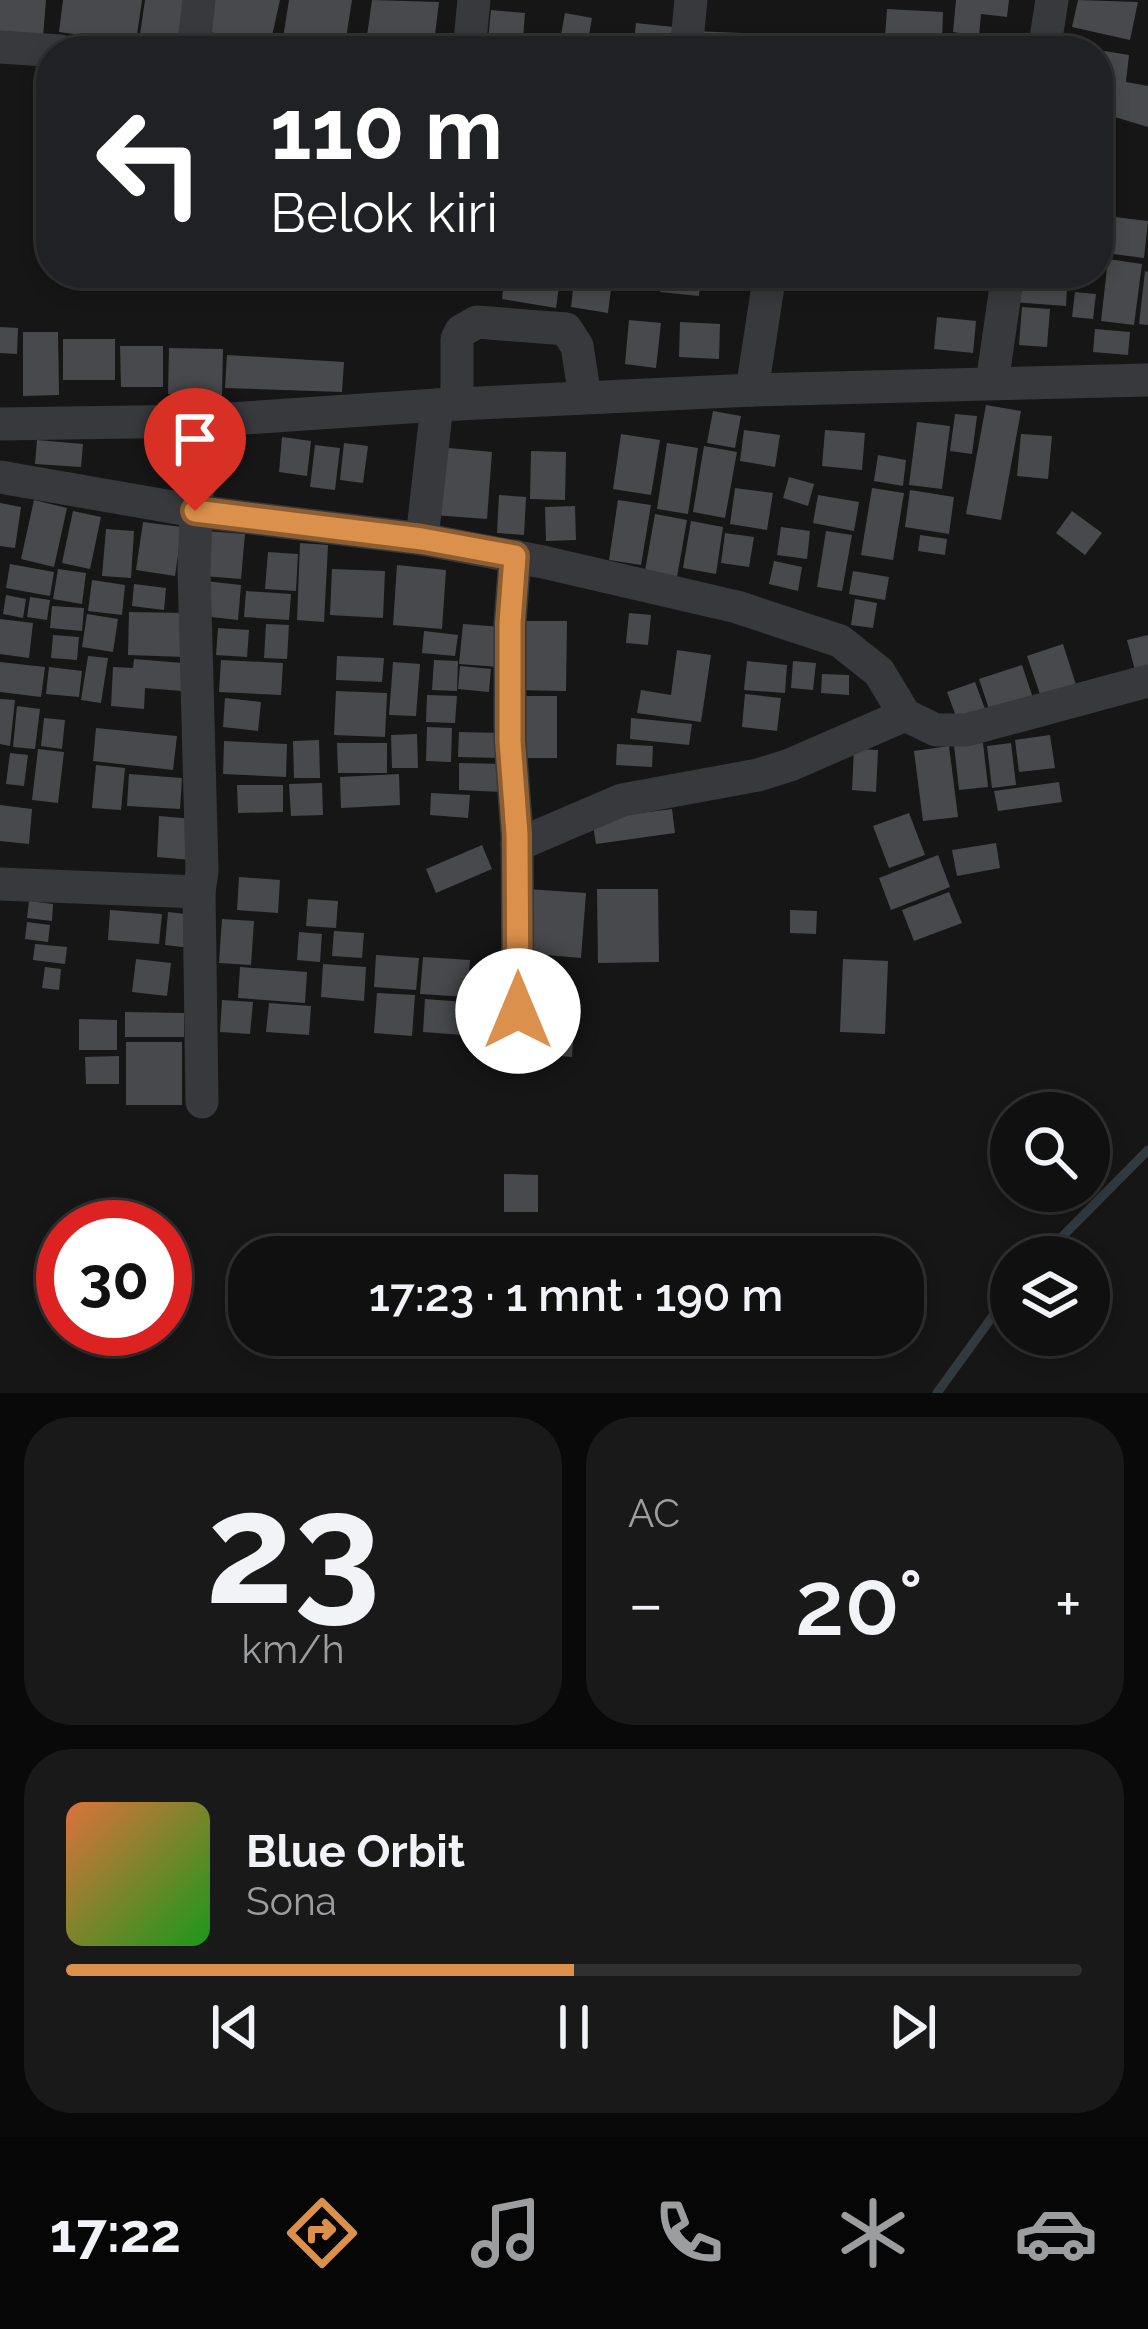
<!DOCTYPE html>
<html lang="id">
<head>
<meta charset="utf-8">
<style>
  :root { --surface:#101011; --page:#19191a; --text:#f1f3f6; --muted:#9c9d9f; --line:#303031; --accent:#db914b }
  body { margin:0; font-family:Raleway,sans-serif; background:var(--page); color:var(--text); height:100vh; display:flex; flex-direction:column; font-size:45px; white-space:nowrap }
  * { box-sizing:border-box; margin:0 }
  p { font-size:39px; color:var(--muted) }
  .icon { flex:none; width:66px; height:66px; fill:none; stroke:currentColor; stroke-width:2; stroke-linecap:round; stroke-linejoin:round }
  .map { position:relative; height:1393px; overflow:hidden }
  .panel { display:flex; flex-direction:column; gap:24px; padding:24px; background:#090909; flex:1 }
  .panel>* { flex:none }
  .guide { position:absolute; left:36px; top:36px; width:1077px; height:252px; border-radius:48px; box-shadow:0 6px 18px #0003,0 0 0 3px var(--line); background:#202124; color:#fff; overflow:hidden }
  .tools { position:absolute; left:990px; top:1092px; display:grid; gap:24px }
  .tools a { display:grid; place-items:center; width:120px; height:120px; border-radius:50%; background:var(--surface); box-shadow:0 6px 18px #0003,0 0 0 3px var(--line); font-size:60px }
  .speed { position:absolute; left:36px; top:1200px; display:flex; gap:24px; font-size:60px; font-weight:700; text-align:center }
  .speed>* { display:grid; place-content:center; width:156px; height:156px; border-radius:50%; background:var(--surface); box-shadow:0 6px 18px #0003,0 0 0 3px var(--line); line-height:1 }
  .speed .limit { border:18px solid #d22; background:#fff; color:#111 }
  .pin { position:absolute; display:grid; place-items:center; width:102px; height:102px; color:#fff; margin:-123px -51px; border-radius:50% 50% 50% 0; rotate:-45deg; box-shadow:0 0 12px #0007 }
  .pin .icon { rotate:45deg }
  .me { position:absolute; width:132px; margin:-66px; rotate:0deg; stroke-linejoin:round; filter:drop-shadow(0 0 9px #0008) }
  .turn { display:flex; align-items:center; gap:42px; height:252px; padding:0 36px; font-size:54px }
  .turn .icon { width:156px; height:156px; stroke-width:2.5 }
  .turn b { display:block; font-size:84px; line-height:102px }
  .big { font-size:90px; font-weight:600; line-height:1.1 }
  .panel .tile { flex:1; display:flex; flex-direction:column; justify-content:center; gap:18px; min-width:0; padding:0 42px; border-radius:48px; background:var(--page) }
  .panel .dial { align-items:center; gap:0 }
  .dial b { font-size:156px; line-height:1 }
  .song { display:flex; align-items:center; gap:36px }
  .cover { width:144px; height:144px; border-radius:18px; background:linear-gradient(135deg,hsl(20 70% 55%),hsl(120 70% 35%)) }
  .played { height:12px; border-radius:6px; background:linear-gradient(90deg,var(--accent) 50%,var(--line) 50%) }
  .keys { display:flex; justify-content:space-around; direction:ltr }
  .heat { display:flex; justify-content:space-between; align-items:center; font-size:66px; direction:ltr }
  .panel .tiles { flex:1; display:grid; gap:24px; grid-template-columns:1fr 1fr }
  .tile:last-child { grid-column:span 2 }
  .trip { position:absolute; left:228px; top:1236px; width:696px; height:120px; border-radius:48px; background:var(--surface); box-shadow:0 6px 18px #0003,0 0 0 3px var(--line); font-weight:600; line-height:120px; text-align:center }
  .tabs { display:flex; height:192px; justify-content:space-around; align-items:center; background:#060607; color:var(--muted) }
  .tabs .icon { width:84px; height:84px }
  .tabs .current { color:var(--accent) }
  .tabs b { font-size:54px; color:var(--text) }
  .map>svg:first-child { display:block }
  .lines { fill:none; stroke-linecap:round; stroke-linejoin:round }
  .stream { stroke:#313a3f; stroke-width:9 }
  .building { fill:#48494c }
  .minor { stroke:#37393c; stroke-width:33 }
  .route-casing { stroke:#8e5e31; stroke-width:30 }
  .route { stroke:#db914b; stroke-width:21 }
</style>
</head>
<body>
<div class="map">
<svg width="1148" height="1393" viewBox="0 0 1148 1393">
  <rect width="100%" height="100%" fill="#161617"/>
  <g class="lines">
    <g class="stream">
      <polyline points="1042,1257 1148,1150"/>
      <polyline points="937,1393 1011,1291"/>
    </g>
  </g>
  <g class="building">
    <polygon points="0,0 46,0 43,37 0,34"/>
    <polygon points="63,0 142,0 136,42 59,32"/>
    <polygon points="145,0 186,0 178,51 138,48"/>
    <polygon points="203,0 280,0 270,45 196,29"/>
    <polygon points="289,0 352,0 344,51 281,51"/>
    <polygon points="372,0 439,2 433,51 366,43"/>
    <polygon points="956,0 1009,0 1007,17 981,14 979,36 953,32"/>
    <polygon points="1078,0 1138,2 1130,40 1072,27"/>
    <polygon points="887,9 943,12 942,41 885,37"/>
    <polygon points="491,10 525,13 522,51 487,51"/>
    <polygon points="565,13 592,18 586,51 558,51"/>
    <polygon points="636,23 683,28 681,51 633,51"/>
    <polygon points="692,31 741,33 740,51 692,51"/>
    <polygon points="772,36 807,41 806,51 770,51"/>
    <polygon points="869,42 910,48 910,51 868,51"/>
    <polygon points="1098,50 1129,55 1126,82 1148,86 1148,127 1108,115 1114,79 1098,77"/>
    <polygon points="1098,215 1148,221 1144,258 1098,252"/>
    <polygon points="1108,259 1142,264 1134,325 1101,321"/>
    <polygon points="1145,271 1148,272 1148,325 1139,324"/>
    <polygon points="421,273 445,273 444,285 420,282"/>
    <polygon points="505,273 561,273 556,308 502,299"/>
    <polygon points="575,273 613,273 608,313 571,307"/>
    <polygon points="662,273 701,273 699,296 660,292"/>
    <polygon points="1016,273 1039,273 1038,286 1067,288 1066,306 1013,302"/>
    <polygon points="1049,273 1092,273 1091,282"/>
    <polygon points="1075,292 1096,294 1093,319 1072,317"/>
    <polygon points="1022,307 1050,309 1047,347 1019,345"/>
    <polygon points="937,317 976,321 973,353 934,349"/>
    <polygon points="629,320 661,323 656,368 625,364"/>
    <polygon points="680,322 720,324 719,359 679,357"/>
    <polygon points="0,327 18,328 17,354 0,353"/>
    <polygon points="1095,329 1130,332 1128,355 1093,352"/>
    <polygon points="23,332 58,332 59,395 23,396"/>
    <rect x="63" y="339" width="52" height="41"/>
    <polygon points="120,346 163,346 163,387 121,387"/>
    <polygon points="169,348 223,349 222,395 168,394"/>
    <polygon points="227,355 344,362 342,392 225,388"/>
    <polygon points="986,405 1021,411 1001,520 966,514"/>
    <polygon points="713,411 741,416 735,448 707,443"/>
    <polygon points="955,414 977,416 972,454 950,451"/>
    <polygon points="917,422 950,426 942,489 909,485"/>
    <polygon points="744,430 780,435 775,467 740,461"/>
    <polygon points="825,430 865,433 862,470 822,466"/>
    <polygon points="621,434 660,440 651,495 613,489"/>
    <polygon points="1021,434 1052,436 1048,479 1017,476"/>
    <polygon points="282,437 311,441 307,476 279,472"/>
    <polygon points="37,440 83,444 81,467 35,464"/>
    <polygon points="344,443 368,446 363,483 340,480"/>
    <polygon points="667,443 698,448 688,514 657,509"/>
    <polygon points="315,445 340,448 335,490 310,487"/>
    <polygon points="704,446 737,452 725,518 693,512"/>
    <polygon points="438,447 492,452 487,519 433,515"/>
    <polygon points="531,451 566,452 565,500 530,499"/>
    <polygon points="878,455 906,460 903,486 874,481"/>
    <polygon points="789,477 814,484 808,506 783,498"/>
    <polygon points="735,488 773,493 767,530 730,524"/>
    <polygon points="872,488 904,493 893,560 861,555"/>
    <polygon points="910,490 954,497 949,534 905,527"/>
    <polygon points="499,495 526,497 524,535 497,533"/>
    <polygon points="818,495 859,502 854,531 813,523"/>
    <polygon points="34,500 67,508 54,567 21,559"/>
    <polygon points="618,500 651,505 641,565 609,560"/>
    <polygon points="0,503 21,507 15,548 0,546"/>
    <polygon points="575,506 576,540 546,541 545,507"/>
    <polygon points="73,511 101,517 90,569 62,563"/>
    <polygon points="1072,511 1102,533 1085,555 1056,533"/>
    <polygon points="655,514 687,520 677,577 645,571"/>
    <polygon points="691,521 723,527 716,574 683,568"/>
    <polygon points="143,522 182,527 175,576 136,570"/>
    <polygon points="781,527 810,531 807,559 777,555"/>
    <polygon points="106,529 134,531 131,578 102,576"/>
    <polygon points="206,531 245,534 241,579 203,576"/>
    <polygon points="826,531 852,535 842,591 817,587"/>
    <polygon points="725,533 754,537 749,567 721,563"/>
    <polygon points="920,535 947,539 945,555 918,551"/>
    <polygon points="300,543 328,545 324,622 297,620"/>
    <polygon points="268,552 298,554 296,591 265,589"/>
    <polygon points="774,561 802,567 798,591 769,584"/>
    <polygon points="10,564 54,572 50,596 6,588"/>
    <polygon points="397,565 446,570 442,629 393,625"/>
    <polygon points="58,569 86,573 82,604 53,599"/>
    <polygon points="332,569 385,571 383,618 330,615"/>
    <polygon points="853,571 889,577 885,600 849,594"/>
    <polygon points="92,580 125,585 122,615 88,611"/>
    <polygon points="205,581 241,585 238,620 202,616"/>
    <polygon points="134,584 166,588 164,610 132,606"/>
    <polygon points="246,591 291,594 289,620 244,617"/>
    <polygon points="6,595 26,599 23,618 3,614"/>
    <polygon points="30,597 50,600 47,620 27,617"/>
    <polygon points="855,599 877,603 873,628 851,625"/>
    <polygon points="52,606 84,608 82,631 50,628"/>
    <polygon points="129,612 185,613 184,657 128,655"/>
    <polygon points="629,613 651,615 648,645 626,643"/>
    <polygon points="87,614 118,619 113,652 82,647"/>
    <polygon points="0,619 33,623 29,658 0,654"/>
    <polygon points="515,621 567,621 566,691 515,690"/>
    <polygon points="266,624 289,625 287,659 264,658"/>
    <polygon points="463,624 502,627 499,667 459,664"/>
    <polygon points="218,628 249,630 247,657 216,655"/>
    <polygon points="424,631 458,635 455,656 422,653"/>
    <polygon points="53,635 79,637 77,660 51,658"/>
    <polygon points="1148,635 1148,666 1135,670 1127,640"/>
    <polygon points="1063,644 1077,688 1042,700 1027,656"/>
    <polygon points="677,650 711,655 701,722 637,713 641,690 671,695"/>
    <polygon points="88,656 108,658 101,703 81,700"/>
    <polygon points="337,656 384,658 382,682 336,680"/>
    <polygon points="134,659 183,663 181,691 145,688 144,709 111,706 113,667 133,668"/>
    <polygon points="221,660 283,663 281,695 219,692"/>
    <polygon points="434,660 458,661 457,691 432,690"/>
    <polygon points="747,661 787,665 785,693 744,690"/>
    <polygon points="793,661 816,663 813,690 791,688"/>
    <polygon points="0,662 45,667 41,697 0,692"/>
    <polygon points="393,662 420,664 416,716 389,715"/>
    <polygon points="1022,665 1033,698 990,712 979,679"/>
    <polygon points="460,666 491,669 489,692 458,689"/>
    <polygon points="49,667 82,671 79,697 46,694"/>
    <polygon points="822,674 849,675 849,695 821,693"/>
    <polygon points="975,682 985,709 957,719 947,692"/>
    <polygon points="336,691 387,693 385,737 334,735"/>
    <polygon points="745,694 781,698 777,731 742,727"/>
    <polygon points="427,695 457,696 455,723 426,722"/>
    <polygon points="515,696 557,696 557,758 516,758"/>
    <polygon points="225,698 261,702 258,731 223,727"/>
    <polygon points="0,699 15,700 10,746 0,744"/>
    <polygon points="17,706 40,709 35,749 13,747"/>
    <polygon points="44,718 65,720 62,749 41,746"/>
    <polygon points="631,718 692,724 689,745 630,739"/>
    <polygon points="427,727 452,728 451,762 426,761"/>
    <polygon points="96,728 177,736 173,770 93,761"/>
    <polygon points="459,732 503,733 502,758 458,757"/>
    <polygon points="417,734 418,768 392,768 391,735"/>
    <polygon points="1050,735 1055,768 1019,772 1015,740"/>
    <polygon points="319,740 320,778 294,778 293,741"/>
    <polygon points="224,741 287,744 286,777 223,774"/>
    <polygon points="337,743 387,743 387,773 338,773"/>
    <polygon points="983,743 988,787 959,790 954,745"/>
    <polygon points="1011,743 1016,785 992,788 987,746"/>
    <polygon points="617,744 653,746 652,767 616,765"/>
    <polygon points="949,746 958,817 923,821 914,751"/>
    <polygon points="38,749 64,752 58,803 32,800"/>
    <polygon points="854,749 878,750 876,792 852,790"/>
    <polygon points="10,753 28,755 24,786 6,784"/>
    <polygon points="459,763 503,764 502,792 459,790"/>
    <polygon points="96,765 125,768 121,810 92,808"/>
    <polygon points="129,774 182,778 180,809 127,806"/>
    <polygon points="399,774 400,805 341,808 340,777"/>
    <polygon points="1059,782 1062,802 998,811 994,791"/>
    <polygon points="322,783 323,815 291,816 289,784"/>
    <polygon points="237,785 283,785 283,812 238,813"/>
    <polygon points="431,793 470,795 468,818 430,815"/>
    <polygon points="0,805 32,809 29,844 0,841"/>
    <polygon points="672,809 675,833 596,844 592,819"/>
    <polygon points="909,813 925,855 889,868 873,826"/>
    <polygon points="159,816 194,819 192,860 157,857"/>
    <polygon points="996,843 1000,868 957,876 952,850"/>
    <polygon points="482,845 492,869 436,893 426,869"/>
    <polygon points="938,855 950,887 891,910 879,878"/>
    <polygon points="239,877 280,880 278,913 237,910"/>
    <polygon points="527,889 586,893 581,958 523,953"/>
    <polygon points="597,889 658,889 659,962 598,963"/>
    <polygon points="949,892 962,923 914,941 902,910"/>
    <polygon points="308,899 338,901 336,928 306,926"/>
    <polygon points="29,901 53,904 52,921 27,918"/>
    <polygon points="110,910 162,914 159,944 108,940"/>
    <polygon points="790,910 817,911 816,934 790,933"/>
    <polygon points="168,912 194,915 191,948 165,945"/>
    <polygon points="222,919 254,921 251,965 219,963"/>
    <polygon points="27,922 50,925 48,942 25,939"/>
    <polygon points="334,931 364,933 362,958 332,956"/>
    <polygon points="299,932 322,934 320,962 297,960"/>
    <polygon points="35,944 67,947 65,964 33,960"/>
    <polygon points="376,955 419,958 416,990 374,987"/>
    <polygon points="423,957 470,960 467,997 420,994"/>
    <polygon points="136,959 171,963 167,996 132,992"/>
    <polygon points="843,959 888,961 885,1034 840,1032"/>
    <polygon points="323,964 366,967 364,1001 321,997"/>
    <polygon points="45,967 61,969 59,990 42,988"/>
    <polygon points="240,967 307,972 305,1003 238,998"/>
    <polygon points="377,993 415,995 412,1036 374,1033"/>
    <polygon points="425,999 465,1002 463,1035 423,1032"/>
    <polygon points="222,1000 253,1002 250,1034 220,1032"/>
    <polygon points="269,1003 311,1006 309,1035 266,1032"/>
    <polygon points="125,1012 184,1013 184,1037 125,1037"/>
    <polygon points="79,1019 117,1020 117,1050 79,1050"/>
    <polygon points="516,1023 574,1027 572,1057 513,1052"/>
    <rect x="126" y="1042" width="56" height="63"/>
    <polygon points="119,1056 119,1084 86,1084 85,1057"/>
    <polygon points="504,1174 538,1175 538,1212 504,1212"/>
  </g>
  <g class="lines">
    <g class="minor">
      <polyline points="0,47 60,51"/>
      <polyline points="193,51 199,0"/>
      <polyline points="469,51 474,0"/>
      <polyline points="686,51 691,0"/>
      <polyline points="1044,51 1052,0"/>
      <polyline points="992,383 1008,273"/>
      <polyline points="752,390 770,273"/>
      <polyline points="457,404 457,339 461,331 477,322 566,329 577,346 585,397"/>
      <polyline points="0,424 200,421 437,405 752,390 1148,380"/>
      <polyline points="0,477 195,511 422,539 543,562 737,607 840,641 879,672 905,715 936,730 966,730 1148,681"/>
      <polyline points="422,539 437,405"/>
      <polyline points="515,556 510,623 510,741 517,834 518,1011"/>
      <polyline points="517,845 622,800 758,775 790,765 905,715"/>
      <polyline points="0,884 199,892 202,871 194,569 200,421"/>
      <polyline points="199,892 202,1102"/>
    </g>
  </g>
  <g class="lines">
    <defs>
      <polyline id="route" points="195,511 422,539 515,556 510,623 510,741 517,834 518,1011"/>
    </defs>
    <use href="#route" class="route-casing"/>
    <use href="#route" class="route"/>
  </g>
</svg>
<div class="tools">
<a><svg class="icon" aria-label="search" viewBox="0 0 24 24"><circle cx="10" cy="10" r="6"/><path d="M15 15l6 6"/></svg></a>
<a><svg class="icon" aria-label="layers" viewBox="0 0 24 24"><path d="M12 4l9 5-9 5-9-5zM3 14l9 5 9-5"/></svg></a>
</div>
<div class="speed"><div class="limit">30</div></div>
<div class="pin" style="left:195px;top:511px;background:#d93025"><svg class="icon" aria-label="arrive" viewBox="0 0 24 24"><path d="M6 21V4h12l-3 4 3 4H6"/></svg></div>
<svg class="me" style="left:518px;top:1011px" viewBox="-20 -20 40 40"><circle r="19" fill="#fff"/><path d="M0-13L10 11 0 6-10 11z" fill="#db914b"/></svg>
<div class="trip">17:23 · 1 mnt · 190 m</div>
<div class="guide">
<div class="turn"><svg class="icon" aria-label="left" viewBox="0 0 24 24"><path d="M17 20v-9H6M10 6l-5 5 5 5"/></svg><div><b>110 m</b>Belok kiri</div></div>
</div>
</div>
<section class="panel">
<div class="tiles">
<div class="tile dial"><b>23</b><p>km/h</p></div>
<div class="tile"><p>AC</p>
<div class="heat"><a>−</a><b class="big">20°</b><a>+</a></div>
</div>
<div class="tile">
<div class="song"><i class="cover"></i><div><b>Blue Orbit</b><p>Sona</p></div></div>
<div class="played"></div>
<div class="keys"><svg class="icon" aria-label="previous" viewBox="0 0 24 24"><path d="M18 5L8 12l10 7zM5 5v14"/></svg><svg class="icon" aria-label="pause" viewBox="0 0 24 24"><path d="M8 5v14M16 5v14"/></svg><svg class="icon" aria-label="next" viewBox="0 0 24 24"><path d="M6 5l10 7-10 7zM19 5v14"/></svg></div>
</div>
</div>
</section>
<nav class="tabs">
<b>17:22</b>
<svg class="icon current" aria-label="directions" viewBox="0 0 24 24"><path d="M12 3l9 9-9 9-9-9zM9 14v-3h6M13 9l2 2-2 2"/></svg>
<svg class="icon" aria-label="music" viewBox="0 0 24 24"><path d="M9 18V5l10-2v13"/><circle cx="6" cy="18" r="3"/><circle cx="16" cy="16" r="3"/></svg>
<svg class="icon" aria-label="phone" viewBox="0 0 24 24"><path d="M5 4h4l2 5-3 2q2 4 5 5l2-3 5 2v4C11 20 4 13 5 4z"/></svg>
<svg class="icon" aria-label="climate" viewBox="0 0 24 24"><path d="M12 3v18M4 7l16 10M4 17L20 7"/></svg>
<svg class="icon" aria-label="car" viewBox="0 0 24 24"><path d="M5 17H2v-5l4-1 3-4h7l3 4 3 1v5h-3M9 17h6M6 11h13"/><circle cx="7" cy="17" r="2"/><circle cx="17" cy="17" r="2"/></svg>
</nav>
</body>
</html>
